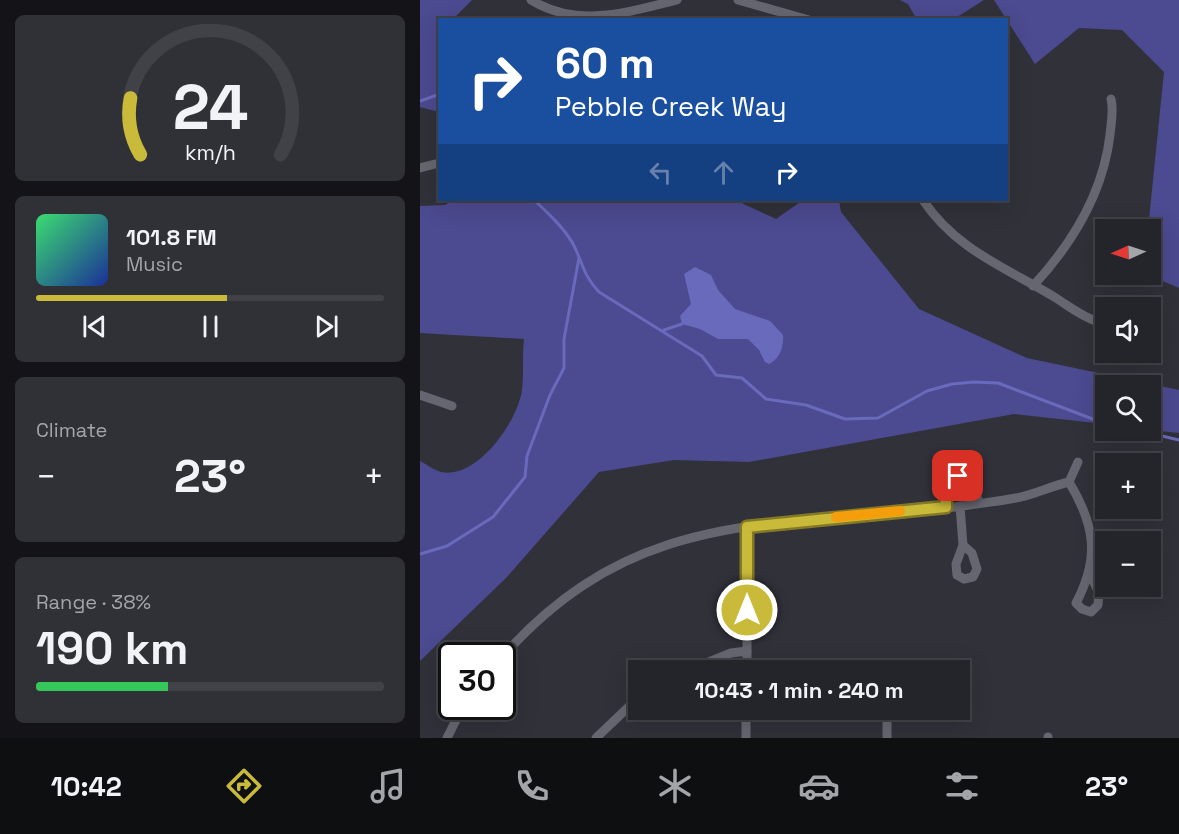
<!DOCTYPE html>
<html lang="en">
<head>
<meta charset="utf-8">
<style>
  :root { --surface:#24252b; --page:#303137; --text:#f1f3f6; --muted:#a3a5a9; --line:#414247; --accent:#caba3a }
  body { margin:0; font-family:"Space Grotesk",sans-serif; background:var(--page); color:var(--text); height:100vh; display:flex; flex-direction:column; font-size:22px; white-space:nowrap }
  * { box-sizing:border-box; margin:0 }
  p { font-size:20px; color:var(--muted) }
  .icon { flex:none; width:33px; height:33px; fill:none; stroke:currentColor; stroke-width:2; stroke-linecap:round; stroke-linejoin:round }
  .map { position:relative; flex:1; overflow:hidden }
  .panel { display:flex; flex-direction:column; gap:15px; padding:15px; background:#141418; width:420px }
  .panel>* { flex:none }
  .banner { position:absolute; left:18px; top:18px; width:570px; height:183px; border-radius:0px; box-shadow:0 6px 24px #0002,0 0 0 2px var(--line); background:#1a4fa0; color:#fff; overflow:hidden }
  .needle { width:39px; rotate:267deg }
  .tools { position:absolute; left:675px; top:219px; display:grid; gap:12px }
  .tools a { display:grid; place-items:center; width:66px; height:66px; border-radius:0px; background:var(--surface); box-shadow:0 6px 24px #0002,0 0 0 2px var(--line); font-size:30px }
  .speed { position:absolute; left:18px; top:642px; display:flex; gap:12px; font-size:30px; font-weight:700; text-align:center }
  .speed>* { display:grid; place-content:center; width:78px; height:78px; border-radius:50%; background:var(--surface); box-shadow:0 6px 24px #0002,0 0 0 2px var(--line); line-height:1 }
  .speed .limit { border:3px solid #111; border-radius:9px; background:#fff; color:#111 }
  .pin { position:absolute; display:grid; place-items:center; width:51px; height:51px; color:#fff; margin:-26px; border-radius:12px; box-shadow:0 3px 9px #0006 }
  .me { position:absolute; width:66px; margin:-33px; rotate:0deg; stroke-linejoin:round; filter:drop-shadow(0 0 4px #0008) }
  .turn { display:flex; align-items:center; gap:21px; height:126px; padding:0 18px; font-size:27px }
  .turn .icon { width:78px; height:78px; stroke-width:2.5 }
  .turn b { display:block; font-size:42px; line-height:51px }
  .lanes { display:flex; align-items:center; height:57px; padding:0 18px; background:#0003; justify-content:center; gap:30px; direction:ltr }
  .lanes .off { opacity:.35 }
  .big { font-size:45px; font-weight:800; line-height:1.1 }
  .panel .card { flex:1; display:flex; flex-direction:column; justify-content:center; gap:9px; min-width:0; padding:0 21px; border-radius:9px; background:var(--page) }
  .panel .dial { align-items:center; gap:0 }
  .dial svg { height:156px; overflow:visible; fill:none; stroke:var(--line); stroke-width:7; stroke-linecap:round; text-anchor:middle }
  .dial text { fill:var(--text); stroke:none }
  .song { display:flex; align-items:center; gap:18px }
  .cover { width:72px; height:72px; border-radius:9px; background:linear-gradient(135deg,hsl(140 70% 55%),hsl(230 70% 35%)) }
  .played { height:6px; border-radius:3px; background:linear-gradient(90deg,var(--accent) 55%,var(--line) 55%) }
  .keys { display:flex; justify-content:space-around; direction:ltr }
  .heat { display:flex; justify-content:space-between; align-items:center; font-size:33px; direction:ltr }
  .charge { height:9px; border-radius:4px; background:linear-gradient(90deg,#34c759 38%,var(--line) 0) }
  .trip { position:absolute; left:208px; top:660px; width:342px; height:60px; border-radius:0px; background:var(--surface); box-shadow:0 6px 24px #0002,0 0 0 2px var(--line); font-weight:800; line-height:60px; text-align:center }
  .tabs { display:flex; height:96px; justify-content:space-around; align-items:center; background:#0e0f11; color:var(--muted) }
  .tabs .icon { width:42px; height:42px }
  .tabs .active { color:var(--accent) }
  .tabs b { font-size:27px; color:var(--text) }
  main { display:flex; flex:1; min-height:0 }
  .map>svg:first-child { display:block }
  .green { fill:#4c4a90 }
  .water { fill:#6a6abc }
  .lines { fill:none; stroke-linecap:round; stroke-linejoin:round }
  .stream { stroke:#6a6abc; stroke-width:3 }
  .street { stroke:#65666f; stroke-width:9 }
  .route-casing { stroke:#837926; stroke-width:15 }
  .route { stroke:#caba3a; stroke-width:10 }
  .slow { stroke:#f59e0b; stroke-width:10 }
</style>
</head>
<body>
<main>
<section class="panel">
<div class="card dial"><svg viewBox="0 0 100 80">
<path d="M14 69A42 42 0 1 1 86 69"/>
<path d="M14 69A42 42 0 0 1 9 40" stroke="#caba3a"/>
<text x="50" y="56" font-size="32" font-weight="700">24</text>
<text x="50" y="72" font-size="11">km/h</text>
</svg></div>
<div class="card">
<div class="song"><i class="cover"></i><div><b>101.8 FM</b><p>Music</p></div></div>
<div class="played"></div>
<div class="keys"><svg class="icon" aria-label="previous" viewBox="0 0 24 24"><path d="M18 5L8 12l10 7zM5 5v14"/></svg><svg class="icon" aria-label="pause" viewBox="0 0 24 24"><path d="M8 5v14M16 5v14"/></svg><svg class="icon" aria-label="next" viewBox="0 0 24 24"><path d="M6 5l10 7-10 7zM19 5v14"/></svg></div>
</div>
<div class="card"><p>Climate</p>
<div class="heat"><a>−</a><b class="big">23°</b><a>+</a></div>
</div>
<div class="card"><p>Range · 38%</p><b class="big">190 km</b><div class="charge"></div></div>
</section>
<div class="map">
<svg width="759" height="738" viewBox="0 0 759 738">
  <rect width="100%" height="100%" fill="#303139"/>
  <g class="green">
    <polygon points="0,0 52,0 33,19 20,20 19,112 0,107"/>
    <polygon points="480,0 564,0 534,19 497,20 488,4"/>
    <polygon points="574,0 759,0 759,288 729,275 730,230 728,229 744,72 702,30 659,28 615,64"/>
    <path d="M34,200H315L356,219L383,200H419L421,212L499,309L607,358L759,390V433L731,430L730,386H686L685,424L594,414L329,462L254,460L179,472L87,577L0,661V461C6,464 14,470 21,472C57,480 98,421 102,390C104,373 102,356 104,339L0,333V206L25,205Z"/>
  </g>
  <path class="water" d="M275,267L291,275L298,290L315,309L350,321L363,335C364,346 360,359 349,364L345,362L339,350L328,339H298L280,329L262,324L260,316L271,304L264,274Z"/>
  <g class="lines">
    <g class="stream">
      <polyline points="0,101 20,94"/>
      <path d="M114,200C128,213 142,226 152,242C163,262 162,274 179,292L282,356L296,375L322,378L346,399L386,405L425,419L458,418L507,391L532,384L554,382L578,383L686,424"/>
      <polyline points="244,330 262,324"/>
      <polyline points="717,430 759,440"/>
      <polyline points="0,554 27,546 73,517 105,477 107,456 130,395 144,368 144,339 159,258"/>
    </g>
    <g class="street">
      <path d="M111,0C158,29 208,12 257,0"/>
      <polyline points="318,0 389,20"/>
      <polyline points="0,168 15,164"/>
      <path d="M503,200C536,250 587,268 636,298C650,307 661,316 676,321"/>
      <path d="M613,286C652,244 683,193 690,135C691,123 694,111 691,99"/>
      <polyline points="0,395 32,406"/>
      <path d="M649,482C675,525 680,558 656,603L662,609L671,612L678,605L679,593L670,574"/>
      <polyline points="540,506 543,545 536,564 537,575 544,579 553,577 557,569 552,553 543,545"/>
      <path d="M526,507L527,484L538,476C553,477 555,490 559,503"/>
      <path d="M82,657C197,528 309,526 470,512C494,509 519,510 542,506C562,503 582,501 601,497C617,493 632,486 649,482L658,462"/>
      <polyline points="269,670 311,653 327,651"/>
      <polyline points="327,670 327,527"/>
      <polyline points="27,738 43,706"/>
      <polyline points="176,738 219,697"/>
      <polyline points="326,738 326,710"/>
      <polyline points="467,738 467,710"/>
      <polyline points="628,738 628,737"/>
    </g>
  </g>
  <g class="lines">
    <defs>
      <path id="route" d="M327,610V527L526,507C526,494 523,482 538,476"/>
    </defs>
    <use href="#route" class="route-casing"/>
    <use href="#route" class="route"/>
    <polyline class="slow" points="416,517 480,511"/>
  </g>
</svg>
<div class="tools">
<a><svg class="needle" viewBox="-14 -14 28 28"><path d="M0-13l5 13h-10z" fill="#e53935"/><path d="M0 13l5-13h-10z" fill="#a3a5a9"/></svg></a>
<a><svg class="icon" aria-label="sound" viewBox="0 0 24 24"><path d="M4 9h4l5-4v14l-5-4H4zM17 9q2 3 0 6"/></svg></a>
<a><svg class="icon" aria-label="search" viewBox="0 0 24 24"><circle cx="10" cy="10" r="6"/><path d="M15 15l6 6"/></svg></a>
<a>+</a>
<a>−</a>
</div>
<div class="speed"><div class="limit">30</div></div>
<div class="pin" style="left:538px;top:476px;background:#d93025"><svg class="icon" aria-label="arrive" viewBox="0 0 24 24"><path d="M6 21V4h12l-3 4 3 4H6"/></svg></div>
<svg class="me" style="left:327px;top:610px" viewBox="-20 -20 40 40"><circle r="17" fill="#caba3a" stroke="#fff" stroke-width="3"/><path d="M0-11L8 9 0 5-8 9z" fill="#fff"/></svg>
<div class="trip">10:43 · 1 min · 240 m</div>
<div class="banner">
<div class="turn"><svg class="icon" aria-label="right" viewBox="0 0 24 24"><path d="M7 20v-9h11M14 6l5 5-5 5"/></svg><div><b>60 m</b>Pebble Creek Way</div></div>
<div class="lanes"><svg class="icon off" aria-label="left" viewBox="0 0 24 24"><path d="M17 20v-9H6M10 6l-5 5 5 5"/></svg><svg class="icon off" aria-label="ahead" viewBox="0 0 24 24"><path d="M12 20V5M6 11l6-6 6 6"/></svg><svg class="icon" aria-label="right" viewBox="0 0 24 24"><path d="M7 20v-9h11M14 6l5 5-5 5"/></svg></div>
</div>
</div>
</main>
<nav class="tabs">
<b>10:42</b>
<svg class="icon active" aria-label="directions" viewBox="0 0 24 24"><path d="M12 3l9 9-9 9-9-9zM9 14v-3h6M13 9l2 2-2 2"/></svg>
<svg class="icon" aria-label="music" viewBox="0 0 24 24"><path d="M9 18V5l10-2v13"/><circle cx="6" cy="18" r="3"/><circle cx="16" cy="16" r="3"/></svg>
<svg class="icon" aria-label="phone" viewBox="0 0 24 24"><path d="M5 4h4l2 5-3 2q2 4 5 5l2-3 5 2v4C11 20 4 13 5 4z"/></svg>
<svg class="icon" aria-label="climate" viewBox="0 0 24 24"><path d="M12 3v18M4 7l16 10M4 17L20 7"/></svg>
<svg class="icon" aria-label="car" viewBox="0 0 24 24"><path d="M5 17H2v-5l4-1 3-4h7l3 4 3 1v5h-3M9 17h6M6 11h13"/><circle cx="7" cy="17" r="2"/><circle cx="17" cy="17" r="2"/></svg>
<svg class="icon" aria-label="filters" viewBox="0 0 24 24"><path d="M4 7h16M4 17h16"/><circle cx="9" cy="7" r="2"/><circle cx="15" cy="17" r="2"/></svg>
<b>23°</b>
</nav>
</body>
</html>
